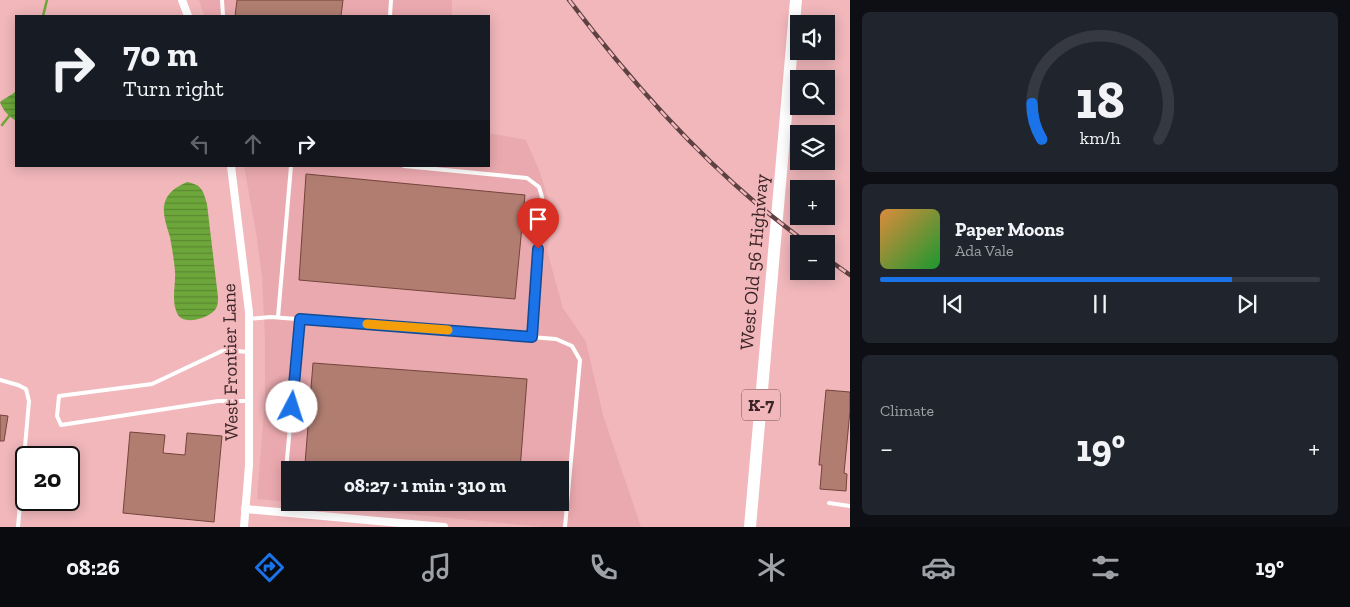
<!DOCTYPE html>
<html lang="en">
<head>
<meta charset="utf-8">
<style>
  :root { --surface:#171b24; --page:#20242c; --text:#f1f3f6; --muted:#9ea1a6; --line:#363941; --accent:#1a73e8 }
  body { margin:0; font-family:"Zilla Slab",serif; background:var(--page); color:var(--text); height:100vh; display:flex; flex-direction:column; font-size:19px; white-space:nowrap }
  * { box-sizing:border-box; margin:0 }
  p { font-size:16px; color:var(--muted) }
  .icon { flex:none; width:28px; height:28px; fill:none; stroke:currentColor; stroke-width:2; stroke-linecap:round; stroke-linejoin:round }
  .map { position:relative; flex:1; overflow:hidden }
  .details { display:flex; flex-direction:column; gap:12px; padding:12px; background:#0d0f14; width:500px }
  .details>* { flex:none }
  .top-card { position:absolute; left:15px; top:15px; width:475px; height:152px; border-radius:0px; box-shadow:0 2px 12px #0003; background:#171b24; color:var(--text); overflow:hidden }
  .fabs { position:absolute; left:790px; top:15px; display:grid; gap:10px }
  .fabs a { display:grid; place-items:center; width:45px; height:45px; border-radius:0px; background:var(--surface); box-shadow:0 2px 12px #0003; font-size:25px }
  .speed { position:absolute; left:15px; top:446px; display:flex; gap:10px; font-size:25px; font-weight:700; text-align:center }
  .speed>* { display:grid; place-content:center; width:65px; height:65px; border-radius:50%; background:var(--surface); box-shadow:0 2px 12px #0003; line-height:1 }
  .speed .limit { border:2px solid #111; border-radius:8px; background:#fff; color:#111 }
  .pin { position:absolute; display:grid; place-items:center; width:42px; height:42px; color:#fff; margin:-51px -21px; border-radius:50% 50% 50% 0; rotate:-45deg; box-shadow:0 0 5px #0007 }
  .pin .icon { rotate:45deg }
  .me { position:absolute; width:55px; margin:-28px; rotate:5deg; stroke-linejoin:round; filter:drop-shadow(0 0 4px #0008) }
  .turn { display:flex; align-items:center; gap:18px; height:105px; padding:0 25px; font-size:22px }
  .turn .icon { width:65px; height:65px; stroke-width:2.5 }
  .turn b { display:block; font-size:35px; line-height:42px }
  .lanes { display:flex; align-items:center; height:48px; padding:0 25px; background:#0003; justify-content:center; gap:25px; direction:ltr }
  .lanes .off { opacity:.35 }
  .big { font-size:38px; font-weight:700; line-height:1.1 }
  .details .widget { flex:1; display:flex; flex-direction:column; justify-content:center; gap:8px; min-width:0; padding:0 18px; border-radius:8px; background:var(--page) }
  .details .dial { align-items:center; gap:0 }
  .dial svg { height:130px; overflow:visible; fill:none; stroke:var(--line); stroke-width:7; stroke-linecap:round; text-anchor:middle }
  .dial text { fill:var(--text); stroke:none }
  .song { display:flex; align-items:center; gap:15px }
  .cover { width:60px; height:60px; border-radius:8px; background:linear-gradient(135deg,hsl(30 70% 55%),hsl(130 70% 35%)) }
  .played { height:5px; border-radius:2px; background:linear-gradient(90deg,var(--accent) 80%,var(--line) 80%) }
  .keys { display:flex; justify-content:space-around; direction:ltr }
  .heat { display:flex; justify-content:space-between; align-items:center; font-size:28px; direction:ltr }
  .trip { position:absolute; left:281px; top:461px; width:288px; height:50px; border-radius:0px; background:var(--surface); box-shadow:0 2px 12px #0003; font-weight:700; line-height:50px; text-align:center }
  .dock { display:flex; height:80px; justify-content:space-around; align-items:center; background:#090b0e; color:var(--muted) }
  .dock .icon { width:35px; height:35px }
  .dock .on { color:var(--accent) }
  .dock b { font-size:22px; color:var(--text) }
  main { display:flex; flex:1; min-height:0 }
  .map>svg:first-child { display:block }
  .built { fill:#eaa9ae }
  .water { fill:url(#water-rules) }
  .lines { fill:none; stroke-linecap:round; stroke-linejoin:round }
  .stream { stroke:#6da73b; stroke-width:2.5 }
  .building { fill:#b17d71; stroke:#73443a }
  .service { stroke:#fff; stroke-width:4 }
  .minor { stroke:#fff; stroke-width:8 }
  .trunk { stroke:#fff; stroke-width:12 }
  .rail-casing { stroke:#5e4143; stroke-width:4.5 }
  .rail { stroke:#f1b7bb; stroke-width:2.5; stroke-dasharray:8; stroke-linecap:butt }
  .route-casing { stroke:#114b97; stroke-width:12 }
  .route { stroke:#1a73e8; stroke-width:9 }
  .slow { stroke:#f59e0b; stroke-width:9 }
  .labels { text-anchor:middle; dominant-baseline:central; stroke-width:4; stroke-linejoin:round; paint-order:stroke }
  .shield { fill:#f1b7bb; stroke:#715053; stroke-width:1 }
  .shield-label { font-size:18px; font-weight:bold; fill:#3a2426 }
  .street-label { font-size:19px; fill:#3a2426; stroke:#f1b7bb }
</style>
</head>
<body>
<main>
<div class="map">
<svg width="850" height="527" viewBox="0 0 850 527">
  <defs>
    <pattern id="water-rules" width="6" height="5" patternUnits="userSpaceOnUse" patternTransform="scale(1.25)"><rect width="6" height="5" fill="#6da73b"/><path d="M0 2.5h6" fill="none" stroke="#5b8831"/></pattern>
  </defs>
  <rect width="100%" height="100%" fill="#f1b7bb"/>
  <g class="built">
    <polygon points="199,0 452,0 452,16 204,16"/>
    <polygon points="489,133 526,140 539,170 553,214 547,250 555,280 563,308 586,342 603,415 641,527 543,527 293,503 560,502 560,470 290,470 290,502 257,499 265,397 265,338 262,276 256,232 244,166 489,166"/>
  </g>
  <g class="water">
    <path d="M16,91V121C9,116 3,111 0,102C6,97 11,96 16,91Z"/>
    <path d="M187,182C202,185 203,190 207,204L218,297C218,302 218,307 214,311C206,319 182,326 177,313C171,300 176,285 175,271C174,260 172,248 170,237C167,227 163,216 164,206C166,193 176,187 187,182Z"/>
  </g>
  <g class="lines">
    <g class="stream">
      <polyline points="43,16 47,0"/>
      <polyline points="2,125 10,115"/>
    </g>
  </g>
  <g class="building">
    <polygon points="237,0 343,0 341,16 235,16"/>
    <polygon points="306,174 525,195 515,299 299,280"/>
    <polygon points="313,363 527,379 520,470 389,470 305,464"/>
    <polygon points="826,390 850,392 850,411 844,473 847,474 846,491 820,489 822,465 819,465"/>
    <polygon points="0,415 8,416 4,441 0,441"/>
    <polygon points="130,432 165,435 163,453 185,455 187,433 222,436 214,522 123,513"/>
  </g>
  <g class="lines">
    <g class="service">
      <polyline points="222,0 223,16"/>
      <polyline points="390,16 391,0"/>
      <polyline points="404,166 527,178 539,187 542,197 532,337"/>
      <polyline points="278,317 291,166"/>
      <polyline points="249,319 271,317 556,339 572,346 580,360 565,527"/>
      <polyline points="0,380 18,385 26,389 29,401 18,527"/>
      <polyline points="249,401 218,401 61,425 57,416 59,396 152,384 224,350 249,352"/>
      <polyline points="290,472 287,471 287,459 300,319"/>
      <polyline points="829,503 850,506"/>
    </g>
    <g class="minor">
      <polyline points="182,0 188,16"/>
      <polyline points="231,166 249,312 249,465 244,527"/>
      <polyline points="245,509 444,527"/>
    </g>
    <polyline class="trunk" points="750,527 796,0"/>
    <defs>
      <g id="rail">
        <path d="M569,0C625,74 686,144 757,204C774,218 791,231 808,244"/>
        <polyline points="826,258 850,275"/>
      </g>
    </defs>
    <use href="#rail" class="rail-casing"/>
    <use href="#rail" class="rail"/>
  </g>
  <g class="lines">
    <defs>
      <polyline id="route" points="292,407 300,319 532,337 538,249"/>
    </defs>
    <use href="#route" class="route-casing"/>
    <use href="#route" class="route"/>
    <polyline class="slow" points="367,324 448,330"/>
  </g>
  <g class="labels">
    <rect class="shield" x="742" y="389.5" width="38" height="31" rx="4"/>
    <g class="shield-label">
      <text x="761" y="405">K-7</text>
    </g>
    <g class="street-label">
      <text transform="translate(754 262) rotate(-85)">West Old 56 Highway</text>
      <text transform="translate(230 362) rotate(-91)">West Frontier Lane</text>
    </g>
  </g>
</svg>
<div class="fabs">
<a><svg class="icon" aria-label="sound" viewBox="0 0 24 24"><path d="M4 9h4l5-4v14l-5-4H4zM17 9q2 3 0 6"/></svg></a>
<a><svg class="icon" aria-label="search" viewBox="0 0 24 24"><circle cx="10" cy="10" r="6"/><path d="M15 15l6 6"/></svg></a>
<a><svg class="icon" aria-label="layers" viewBox="0 0 24 24"><path d="M12 4l9 5-9 5-9-5zM3 14l9 5 9-5"/></svg></a>
<a>+</a>
<a>−</a>
</div>
<div class="speed"><div class="limit">20</div></div>
<div class="pin" style="left:538px;top:249px;background:#d93025"><svg class="icon" aria-label="arrive" viewBox="0 0 24 24"><path d="M6 21V4h12l-3 4 3 4H6"/></svg></div>
<svg class="me" style="left:292px;top:407px" viewBox="-20 -20 40 40"><circle r="19" fill="#fff"/><path d="M0-13L10 11 0 6-10 11z" fill="#1a73e8"/></svg>
<div class="trip">08:27 · 1 min · 310 m</div>
<div class="top-card">
<div class="turn"><svg class="icon" aria-label="right" viewBox="0 0 24 24"><path d="M7 20v-9h11M14 6l5 5-5 5"/></svg><div><b>70 m</b>Turn right</div></div>
<div class="lanes"><svg class="icon off" aria-label="left" viewBox="0 0 24 24"><path d="M17 20v-9H6M10 6l-5 5 5 5"/></svg><svg class="icon off" aria-label="ahead" viewBox="0 0 24 24"><path d="M12 20V5M6 11l6-6 6 6"/></svg><svg class="icon" aria-label="right" viewBox="0 0 24 24"><path d="M7 20v-9h11M14 6l5 5-5 5"/></svg></div>
</div>
</div>
<section class="details">
<div class="widget dial"><svg viewBox="0 0 100 80">
<path d="M14 69A42 42 0 1 1 86 69"/>
<path d="M14 69A42 42 0 0 1 8 47" stroke="#1a73e8"/>
<text x="50" y="56" font-size="32" font-weight="700">18</text>
<text x="50" y="72" font-size="11">km/h</text>
</svg></div>
<div class="widget">
<div class="song"><i class="cover"></i><div><b>Paper Moons</b><p>Ada Vale</p></div></div>
<div class="played"></div>
<div class="keys"><svg class="icon" aria-label="previous" viewBox="0 0 24 24"><path d="M18 5L8 12l10 7zM5 5v14"/></svg><svg class="icon" aria-label="pause" viewBox="0 0 24 24"><path d="M8 5v14M16 5v14"/></svg><svg class="icon" aria-label="next" viewBox="0 0 24 24"><path d="M6 5l10 7-10 7zM19 5v14"/></svg></div>
</div>
<div class="widget"><p>Climate</p>
<div class="heat"><a>−</a><b class="big">19°</b><a>+</a></div>
</div>
</section>
</main>
<nav class="dock">
<b>08:26</b>
<svg class="icon on" aria-label="directions" viewBox="0 0 24 24"><path d="M12 3l9 9-9 9-9-9zM9 14v-3h6M13 9l2 2-2 2"/></svg>
<svg class="icon" aria-label="music" viewBox="0 0 24 24"><path d="M9 18V5l10-2v13"/><circle cx="6" cy="18" r="3"/><circle cx="16" cy="16" r="3"/></svg>
<svg class="icon" aria-label="phone" viewBox="0 0 24 24"><path d="M5 4h4l2 5-3 2q2 4 5 5l2-3 5 2v4C11 20 4 13 5 4z"/></svg>
<svg class="icon" aria-label="climate" viewBox="0 0 24 24"><path d="M12 3v18M4 7l16 10M4 17L20 7"/></svg>
<svg class="icon" aria-label="car" viewBox="0 0 24 24"><path d="M5 17H2v-5l4-1 3-4h7l3 4 3 1v5h-3M9 17h6M6 11h13"/><circle cx="7" cy="17" r="2"/><circle cx="17" cy="17" r="2"/></svg>
<svg class="icon" aria-label="filters" viewBox="0 0 24 24"><path d="M4 7h16M4 17h16"/><circle cx="9" cy="7" r="2"/><circle cx="15" cy="17" r="2"/></svg>
<b>19°</b>
</nav>
</body>
</html>
